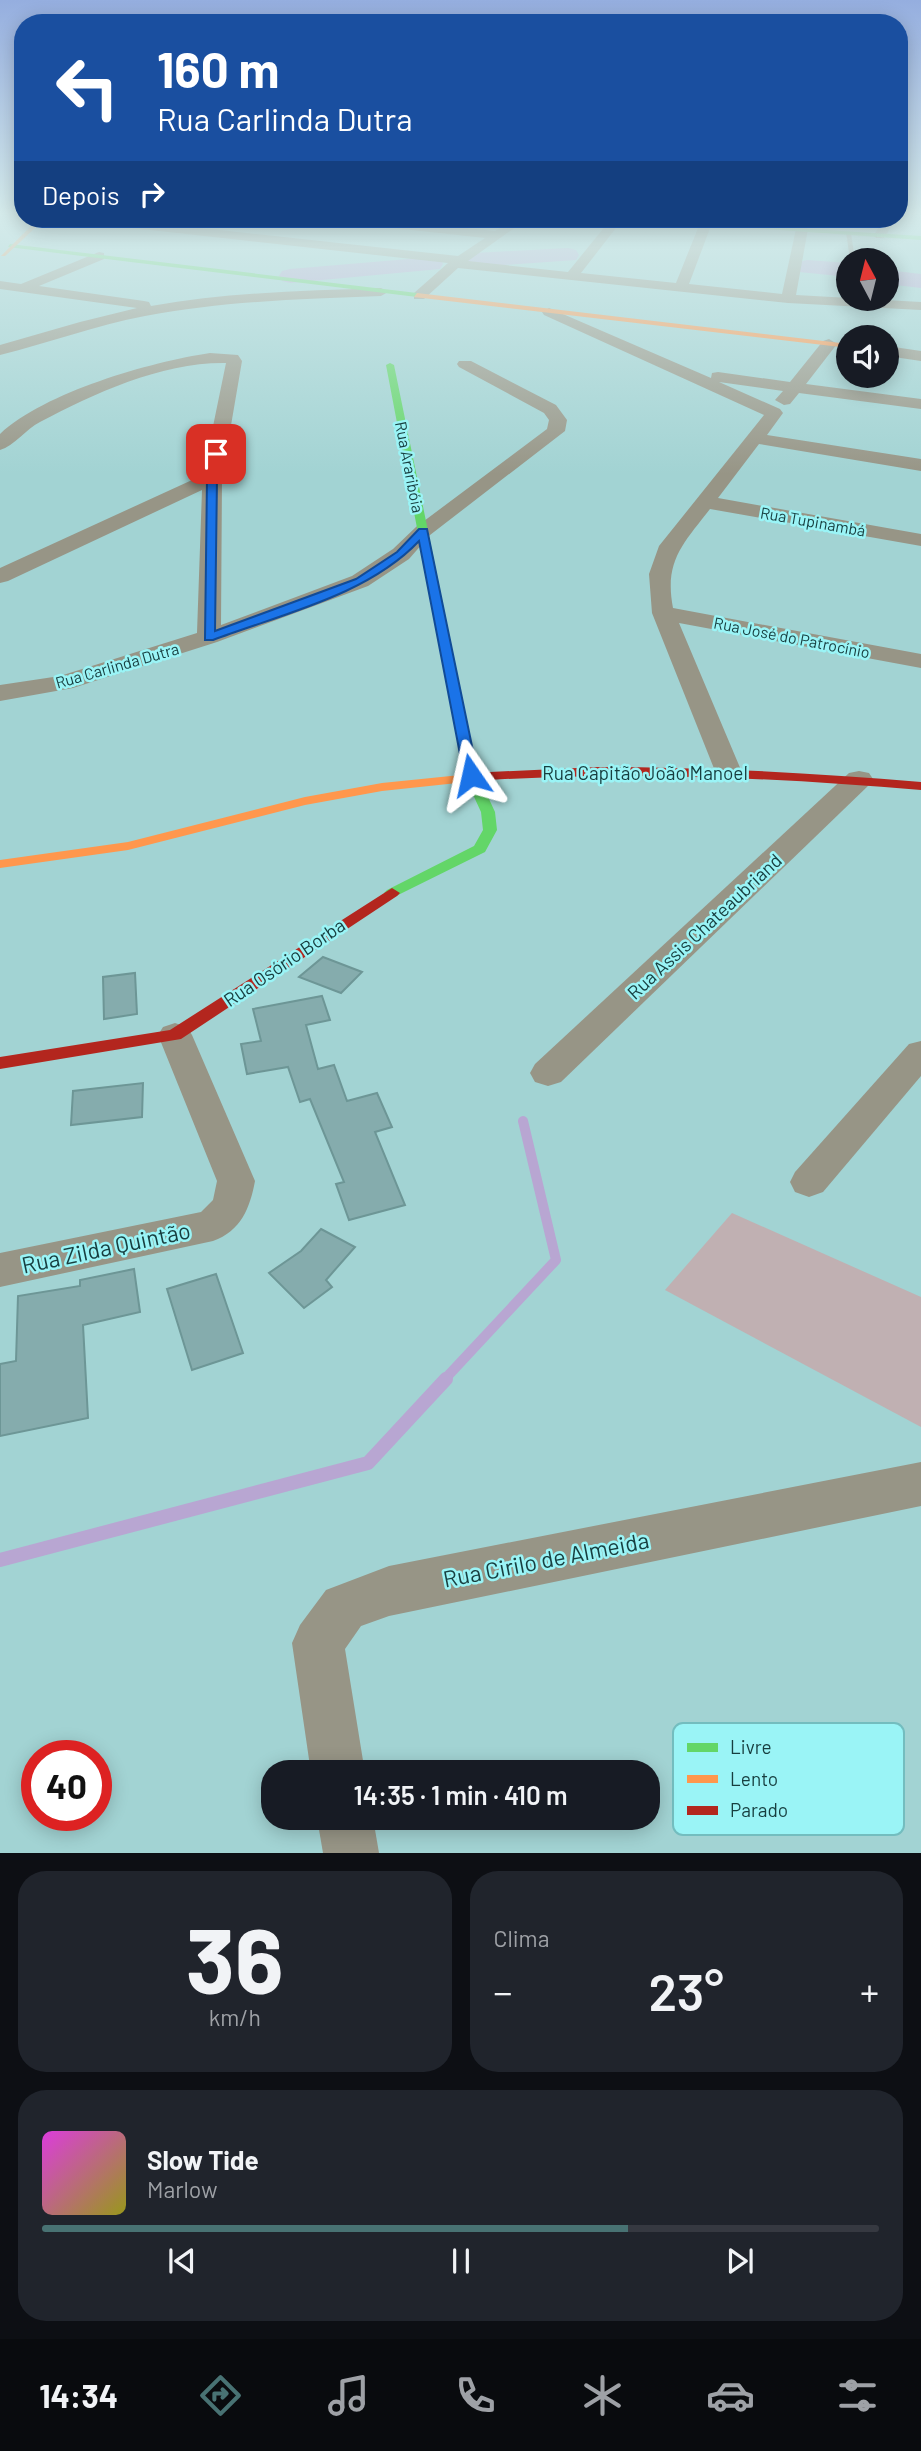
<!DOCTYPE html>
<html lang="pt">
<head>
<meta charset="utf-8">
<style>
  :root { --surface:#171b24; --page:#20242c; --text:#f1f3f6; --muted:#9ea1a6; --line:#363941; --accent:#487273 }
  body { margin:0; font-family:Barlow,sans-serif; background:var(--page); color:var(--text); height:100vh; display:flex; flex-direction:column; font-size:26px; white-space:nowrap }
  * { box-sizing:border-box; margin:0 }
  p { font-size:23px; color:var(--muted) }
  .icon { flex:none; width:38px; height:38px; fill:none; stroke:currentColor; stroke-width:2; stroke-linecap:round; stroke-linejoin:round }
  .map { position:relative; height:1853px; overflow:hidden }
  .sheet { display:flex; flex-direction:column; gap:18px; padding:18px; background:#0d0f14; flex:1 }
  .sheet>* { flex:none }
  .banner { position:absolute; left:14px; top:14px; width:894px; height:214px; border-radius:28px; box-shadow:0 4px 18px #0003; background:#1a4fa0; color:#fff; overflow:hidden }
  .needle { width:46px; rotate:353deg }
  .controls { position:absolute; left:836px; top:248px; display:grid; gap:14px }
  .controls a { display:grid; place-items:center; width:63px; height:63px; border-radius:50%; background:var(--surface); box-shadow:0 4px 18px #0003; font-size:35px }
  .speed { position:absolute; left:21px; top:1740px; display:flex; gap:14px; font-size:35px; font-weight:700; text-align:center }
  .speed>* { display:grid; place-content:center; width:91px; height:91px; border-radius:50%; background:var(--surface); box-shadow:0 4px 18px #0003; line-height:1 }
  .speed .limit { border:10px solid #d22; background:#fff; color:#111 }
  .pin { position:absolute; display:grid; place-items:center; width:60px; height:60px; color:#fff; margin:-30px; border-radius:14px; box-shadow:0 4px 10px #0006 }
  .me { position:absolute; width:77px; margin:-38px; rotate:349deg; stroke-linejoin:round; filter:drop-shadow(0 0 5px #0008) }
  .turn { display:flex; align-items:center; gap:24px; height:147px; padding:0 28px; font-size:32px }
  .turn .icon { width:91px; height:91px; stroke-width:2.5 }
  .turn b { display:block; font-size:49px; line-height:60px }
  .then { display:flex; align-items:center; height:66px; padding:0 28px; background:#0003; gap:14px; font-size:26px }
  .big { font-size:52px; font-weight:600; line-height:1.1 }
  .sheet .widget { flex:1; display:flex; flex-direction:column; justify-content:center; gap:10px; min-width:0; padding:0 24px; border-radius:28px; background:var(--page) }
  .sheet .dial { align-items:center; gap:0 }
  .dial b { font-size:91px; line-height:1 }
  .song { display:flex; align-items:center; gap:21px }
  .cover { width:84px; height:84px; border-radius:10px; background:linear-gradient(135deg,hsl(300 70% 55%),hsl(60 70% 35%)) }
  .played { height:7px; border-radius:4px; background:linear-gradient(90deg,var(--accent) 70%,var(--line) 70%) }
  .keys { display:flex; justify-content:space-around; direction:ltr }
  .heat { display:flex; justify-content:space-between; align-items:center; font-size:38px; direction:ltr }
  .sheet .tiles { flex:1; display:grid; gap:18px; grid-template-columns:1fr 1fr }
  .widget:last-child { grid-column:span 2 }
  .trip { position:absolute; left:261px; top:1760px; width:399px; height:70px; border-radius:28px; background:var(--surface); box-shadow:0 4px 18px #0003; font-weight:600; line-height:70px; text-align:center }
  .menu { display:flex; height:112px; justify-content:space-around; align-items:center; background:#090b0e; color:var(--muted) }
  .menu .icon { width:49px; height:49px }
  .menu .current { color:var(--accent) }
  .menu b { font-size:32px; color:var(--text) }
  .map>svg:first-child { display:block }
  .green { fill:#c0b0b2 }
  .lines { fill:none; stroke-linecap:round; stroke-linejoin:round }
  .stream-far1 { stroke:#b8a6d2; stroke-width:10 }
  .stream { stroke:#b8a6d2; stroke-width:14 }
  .river { fill:#b8a6d2; fill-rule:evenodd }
  .building { fill:#85acad; stroke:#6d9696; stroke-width:2 }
  .lane { fill:#979586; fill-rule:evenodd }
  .street { fill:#979586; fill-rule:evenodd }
  .fast { fill:#63d668; fill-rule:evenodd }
  .slow { fill:#ff974d; fill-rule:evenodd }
  .jam { fill:#b3261e; fill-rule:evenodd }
  .route { fill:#1a73e8; stroke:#114b97; stroke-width:2 }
  .labels { text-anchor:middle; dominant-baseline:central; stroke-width:5; stroke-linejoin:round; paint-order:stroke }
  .far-street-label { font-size:16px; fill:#173e3f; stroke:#9af4f6 }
  .street-label { font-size:19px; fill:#173e3f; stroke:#9af4f6 }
  .near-street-label { font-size:23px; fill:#173e3f; stroke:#9af4f6 }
  .key { fill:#9af4f6; stroke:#73bdbf; stroke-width:2 }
  .key-label { font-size:19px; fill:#173e3f }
</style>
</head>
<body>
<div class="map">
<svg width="921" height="1853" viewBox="0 0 921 1853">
  <rect width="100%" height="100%" fill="#a2d3d3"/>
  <polygon class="green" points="732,1213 921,1297 921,1427 665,1290"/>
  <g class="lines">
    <polyline class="stream-far1" points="444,1380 556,1260 523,1121"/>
    <polyline class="stream" points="0,1560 368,1463 446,1379"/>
    <g class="river">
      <polygon points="568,248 576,250 579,255 576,260 474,267 466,265 463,260 466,255 474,253"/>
      <polygon points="432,257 440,259 443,264 440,269 290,283 282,281 279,276 282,271 290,269"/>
      <polygon points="807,260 849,263 849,277 799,272 796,267 799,262"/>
      <polygon points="887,270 921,274 921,288 887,284"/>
    </g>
  </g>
  <g class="building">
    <polygon points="323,957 362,972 341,993 299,977"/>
    <polygon points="135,973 137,1014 104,1019 103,977"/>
    <polygon points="322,996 330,1020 306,1025 318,1069 334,1065 347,1101 377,1093 392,1127 375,1132 405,1205 349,1220 336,1184 344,1182 310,1099 300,1102 288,1067 247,1074 241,1044 261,1041 253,1009"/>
    <polygon points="143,1083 142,1117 71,1125 73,1091"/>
    <polygon points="321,1229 355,1247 326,1280 332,1287 304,1308 269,1273 301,1251"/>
    <polygon points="134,1269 140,1312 83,1325 88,1418 0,1436 0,1364 16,1361 18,1296 80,1286 80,1280"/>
    <polygon points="216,1274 243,1353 192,1370 167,1289"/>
  </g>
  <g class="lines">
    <polygon class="lane" points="846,232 851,233 855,260 850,259"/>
    <g class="street">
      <polygon points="81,219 118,219 458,256 485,238 347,223 341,219 379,219 495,231 513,219 527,219 468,261 568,272 611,219 623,219 581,273 676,283 700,223 706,219 712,223 689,284 782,294 796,229 802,225 808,229 796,295 921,302 921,310 788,303 458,268 424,299 414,299 414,293 448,263 87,223"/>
      <polygon points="884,219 896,219 884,238 876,238 874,235"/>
      <path d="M99,252L104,253V259L39,286L144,301L149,302L151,306C227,292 304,291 381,288L388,292L381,296C302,299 223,301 145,316C96,325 49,343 0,355V345L80,322L137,308L0,289V281L21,284Z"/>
      <path d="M549,308L711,378L712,373L718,372L790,382L823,341L829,339L837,344L806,384L921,399V409L799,393L790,404L784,405L775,400L783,391L719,382L780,409L783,413L767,435L921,459V471L759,444L718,498L921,534V546L710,509C683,544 664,561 673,608L921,654V668L679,623L741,770L737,776L727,778L717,776L652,613L649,574L659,546L764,415L544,315L542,312Z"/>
      <polygon points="887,346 921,351 921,361 887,356"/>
      <path d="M210,353L238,355L242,361L222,478L221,625L352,576L393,549L416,527L547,429L549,420L544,413L459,367L457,364L459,361H471L556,405L567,420L565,431L430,535L409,559L368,586L217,642L73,688L0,701V685L60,676L197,633L202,490L8,581L0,583V568L203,475L226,363C162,362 95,393 40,422C26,429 14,446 0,450V434C45,392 150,362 210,353Z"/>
      <polygon points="859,771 869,773 873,779 869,785 561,1082 548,1086 535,1082 530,1073 535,1064 849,773"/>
      <path d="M175,1023L187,1027L192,1035L255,1181C250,1208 241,1231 213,1241L0,1287V1253L201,1212L213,1200L217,1181L158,1035L163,1027Z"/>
      <polygon points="921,1041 921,1076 823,1192 809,1197 795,1192 790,1182 795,1172 909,1044"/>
      <polygon points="921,1462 921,1506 389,1616 361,1626 345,1649 365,1773 311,1773 292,1643 300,1625 326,1590 389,1566"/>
      <polygon points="317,1818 373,1818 379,1853 323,1853"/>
    </g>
    <g class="fast">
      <polygon points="651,219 921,236 921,240 654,221"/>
      <polygon points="10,244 417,293 421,295 417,297 8,247"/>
      <polygon points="390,363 394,365 478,775 495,812 497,830 485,852 392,898 387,896 384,893 387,890 474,846 483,830 481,812 464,775 386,365"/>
    </g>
    <g class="slow">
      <polygon points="46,219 54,219 35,228 5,256 1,256 31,226"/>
      <polygon points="417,293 849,344 849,348 414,297"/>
      <polygon points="490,772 495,773 497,776 495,779 382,791 305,805 128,850 0,868 0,860 128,842 305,797 382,783"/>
    </g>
    <g class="jam">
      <path d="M598,767C706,767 813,773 921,782V790C777,778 634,771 490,780L483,776L490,772Z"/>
      <polygon points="392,888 400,893 397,896 181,1039 0,1069 0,1057 170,1030"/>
    </g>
  </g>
  <linearGradient id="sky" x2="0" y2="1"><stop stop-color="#95aedf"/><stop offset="0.45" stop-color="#d5ebeb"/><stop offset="1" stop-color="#d5ebeb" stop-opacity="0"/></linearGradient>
  <rect width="921" height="474" fill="url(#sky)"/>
  <path class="route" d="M216,451L221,454L217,478L215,631L356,579L397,552L419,529H427L478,775L476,778H466L464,775L419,541C368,595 282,614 213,640H205L207,478L212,454Z"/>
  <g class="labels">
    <g class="far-street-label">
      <text transform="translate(410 467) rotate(79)">Rua Araribóia</text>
      <text transform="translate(813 521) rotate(10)">Rua Tupinambá</text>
      <text transform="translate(792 637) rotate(11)">Rua José do Patrocínio</text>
      <text transform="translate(117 665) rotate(-16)">Rua Carlinda Dutra</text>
    </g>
    <g class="street-label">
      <text x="645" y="772">Rua Capitão João Manoel</text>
      <text transform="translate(704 926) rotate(-43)">Rua Assis Chateaubriand</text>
      <text transform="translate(284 962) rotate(-34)">Rua Osório Borba</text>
    </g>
    <g class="near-street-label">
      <text transform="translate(106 1247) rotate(-12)">Rua Zilda Quintão</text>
      <text transform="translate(546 1559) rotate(-11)">Rua Cirilo de Almeida</text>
    </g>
  </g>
  <rect x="673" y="1723" width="231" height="112" rx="10" class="key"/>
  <rect x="687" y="1743" width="31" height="9" fill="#63d668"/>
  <rect x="687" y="1775" width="31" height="8" fill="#ff974d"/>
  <rect x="687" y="1806" width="31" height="9" fill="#b3261e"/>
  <g class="key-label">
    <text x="730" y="1754">Livre</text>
    <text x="730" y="1786">Lento</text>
    <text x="730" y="1817">Parado</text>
  </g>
</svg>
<div class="controls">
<a><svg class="needle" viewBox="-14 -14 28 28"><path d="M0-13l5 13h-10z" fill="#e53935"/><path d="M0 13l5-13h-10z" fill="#9ea1a6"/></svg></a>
<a><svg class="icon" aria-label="sound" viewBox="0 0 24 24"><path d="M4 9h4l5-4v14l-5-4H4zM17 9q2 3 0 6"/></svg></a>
</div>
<div class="speed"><div class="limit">40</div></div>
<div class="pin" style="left:216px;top:454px;background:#d93025"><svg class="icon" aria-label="arrive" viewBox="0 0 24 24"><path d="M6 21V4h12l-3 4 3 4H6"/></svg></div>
<svg class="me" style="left:471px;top:775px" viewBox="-20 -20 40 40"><path d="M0-17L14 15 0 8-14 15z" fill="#1a73e8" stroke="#fff" stroke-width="4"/></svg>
<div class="trip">14:35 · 1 min · 410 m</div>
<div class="banner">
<div class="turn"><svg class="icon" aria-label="left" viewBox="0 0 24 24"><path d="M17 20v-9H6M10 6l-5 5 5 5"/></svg><div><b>160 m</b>Rua Carlinda Dutra</div></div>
<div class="then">Depois<svg class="icon" aria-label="right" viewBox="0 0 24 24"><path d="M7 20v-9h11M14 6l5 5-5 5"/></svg></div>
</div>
</div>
<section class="sheet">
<div class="tiles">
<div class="widget dial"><b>36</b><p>km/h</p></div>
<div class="widget"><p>Clima</p>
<div class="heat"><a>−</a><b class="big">23°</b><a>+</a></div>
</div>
<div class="widget">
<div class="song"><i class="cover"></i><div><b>Slow Tide</b><p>Marlow</p></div></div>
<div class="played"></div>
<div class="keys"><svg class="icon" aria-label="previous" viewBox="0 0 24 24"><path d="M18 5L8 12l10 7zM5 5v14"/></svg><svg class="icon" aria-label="pause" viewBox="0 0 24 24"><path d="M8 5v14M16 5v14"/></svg><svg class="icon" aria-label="next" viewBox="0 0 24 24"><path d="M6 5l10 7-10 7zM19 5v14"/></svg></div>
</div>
</div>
</section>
<nav class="menu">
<b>14:34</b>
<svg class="icon current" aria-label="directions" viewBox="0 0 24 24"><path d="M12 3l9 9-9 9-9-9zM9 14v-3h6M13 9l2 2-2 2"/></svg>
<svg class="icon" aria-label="music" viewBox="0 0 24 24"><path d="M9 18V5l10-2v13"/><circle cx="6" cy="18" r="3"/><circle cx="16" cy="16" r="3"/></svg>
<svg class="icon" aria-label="phone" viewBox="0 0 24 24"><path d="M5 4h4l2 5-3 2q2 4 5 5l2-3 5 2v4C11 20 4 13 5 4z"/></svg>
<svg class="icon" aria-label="climate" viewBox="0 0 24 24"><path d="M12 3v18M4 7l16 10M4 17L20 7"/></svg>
<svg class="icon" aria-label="car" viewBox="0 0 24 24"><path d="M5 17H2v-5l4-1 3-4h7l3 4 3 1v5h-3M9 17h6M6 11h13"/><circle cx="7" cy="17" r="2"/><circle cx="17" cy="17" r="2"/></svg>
<svg class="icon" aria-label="filters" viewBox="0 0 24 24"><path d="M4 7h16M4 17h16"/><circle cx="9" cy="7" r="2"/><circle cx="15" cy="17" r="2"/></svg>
</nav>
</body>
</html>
